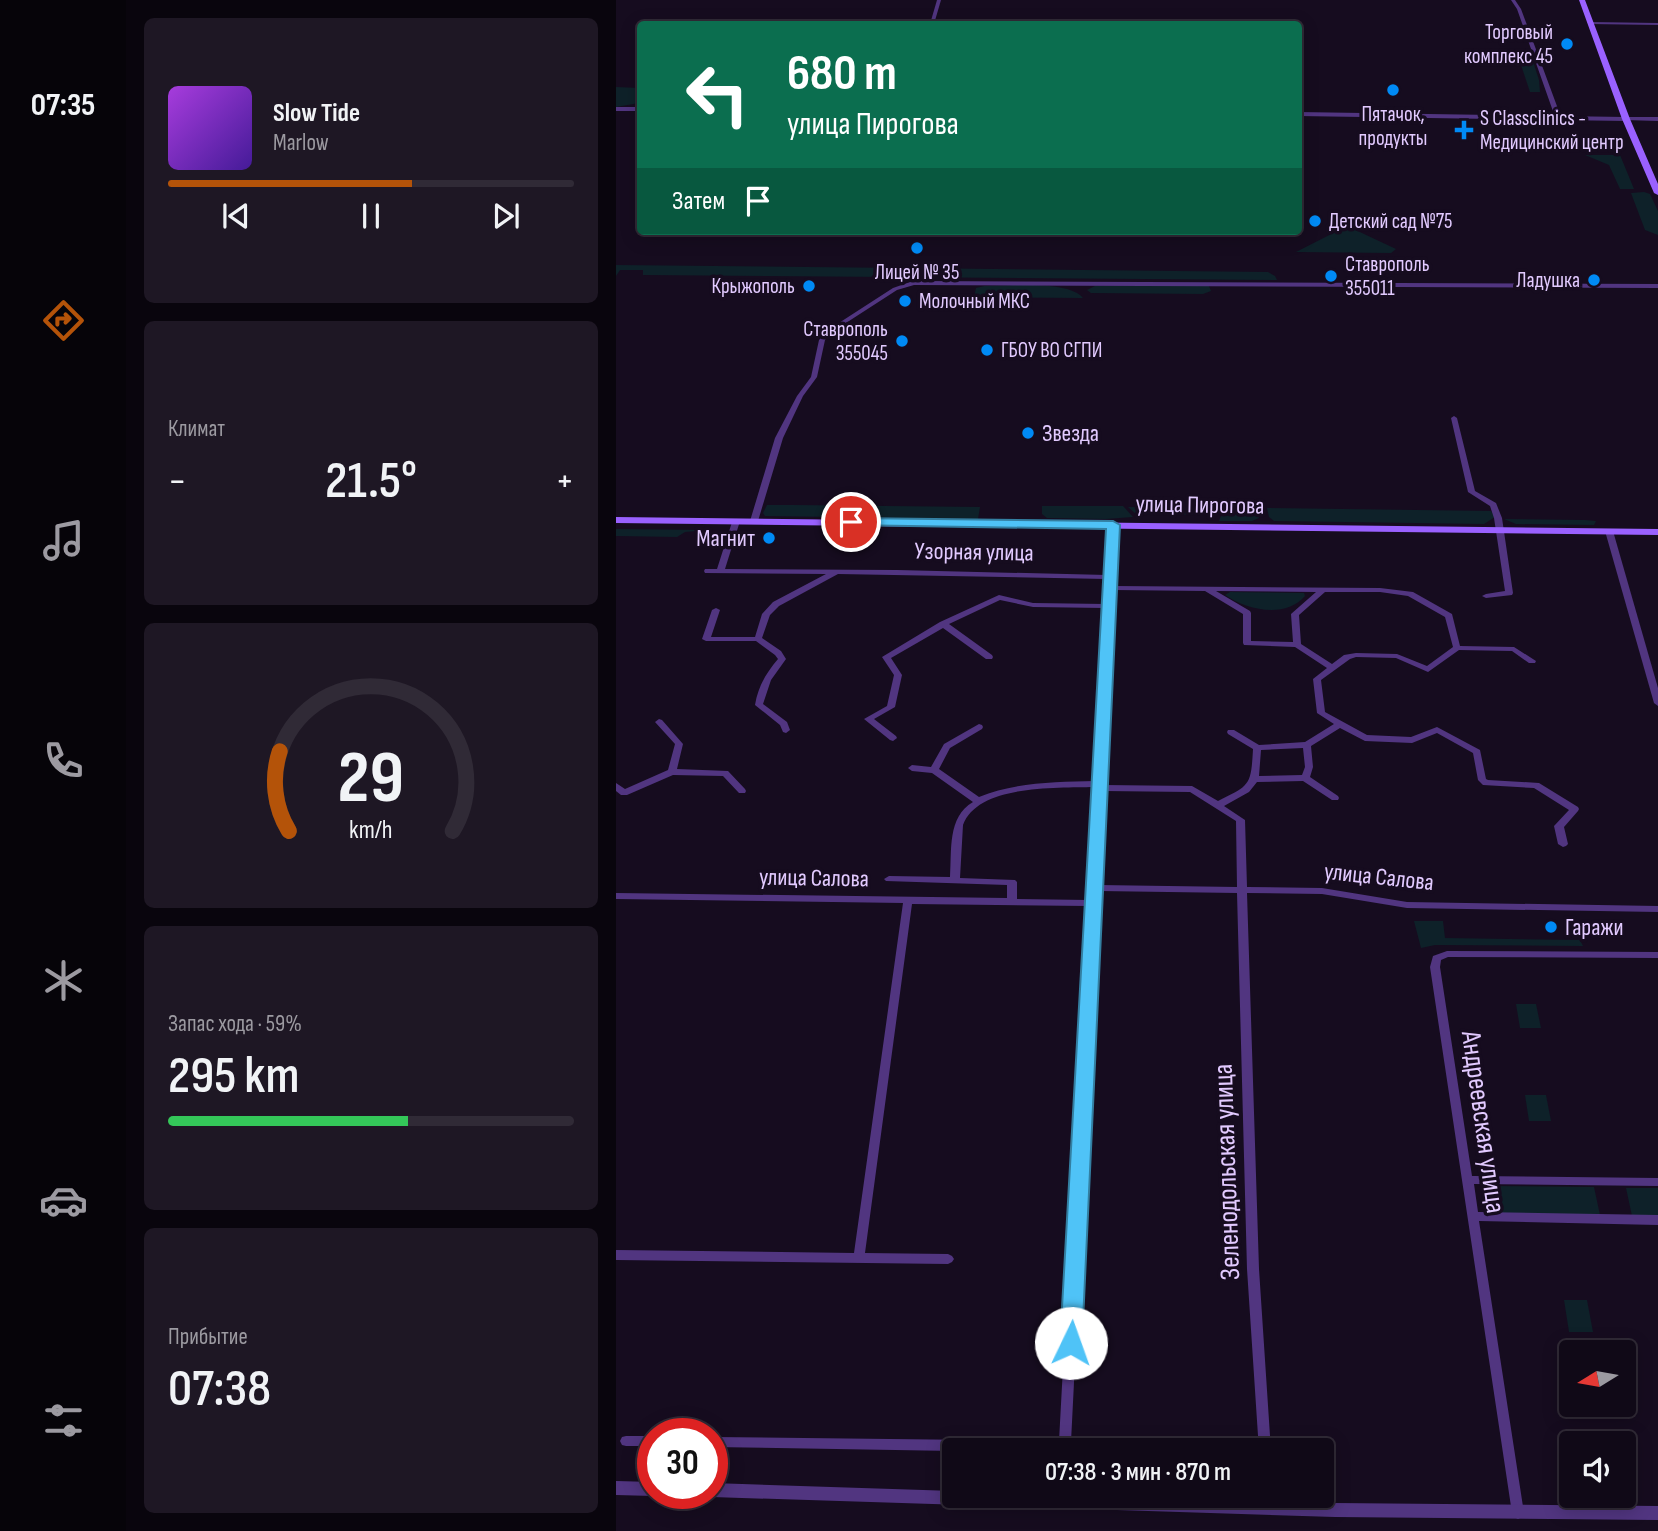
<!DOCTYPE html>
<html lang="ru">
<head>
<meta charset="utf-8">
<style>
  :root { --surface:#100917; --page:#1e1724; --text:#f1f3f6; --muted:#9c9aa1; --line:#302a36; --accent:#b45309 }
  body { margin:0; font-family:"Sofia Sans Condensed",sans-serif; background:var(--page); color:var(--text); height:100vh; display:flex; flex-direction:column; font-size:26px; white-space:nowrap }
  * { box-sizing:border-box; margin:0 }
  p { font-size:23px; color:var(--muted) }
  .icon { flex:none; width:38px; height:38px; fill:none; stroke:currentColor; stroke-width:2; stroke-linecap:round; stroke-linejoin:round }
  .map { position:relative; flex:1; overflow:hidden }
  .sheet { display:flex; flex-direction:column; gap:18px; padding:18px; background:#09050d; width:490px }
  .sheet>* { flex:none }
  .guide { position:absolute; left:21px; top:21px; width:665px; height:214px; border-radius:7px; box-shadow:0 4px 18px #0003,0 0 0 2px var(--line); background:#0b6e4f; color:#fff; overflow:hidden }
  .needle { width:46px; rotate:259deg }
  .tools { position:absolute; left:943px; top:1340px; display:grid; gap:14px }
  .tools a { display:grid; place-items:center; width:77px; height:77px; border-radius:7px; background:var(--surface); box-shadow:0 4px 18px #0003,0 0 0 2px var(--line); font-size:35px }
  .speed { position:absolute; left:21px; top:1418px; display:flex; gap:14px; font-size:35px; font-weight:700; text-align:center }
  .speed>* { display:grid; place-content:center; width:91px; height:91px; border-radius:50%; background:var(--surface); box-shadow:0 4px 18px #0003,0 0 0 2px var(--line); line-height:1 }
  .speed .limit { border:10px solid #d22; background:#fff; color:#111 }
  .pin { position:absolute; display:grid; place-items:center; width:60px; height:60px; color:#fff; margin:-30px; border:4px solid #fff; border-radius:50%; box-shadow:0 2px 7px #0007 }
  .me { position:absolute; width:77px; margin:-38px; rotate:3deg; stroke-linejoin:round; filter:drop-shadow(0 0 5px #0008) }
  .turn { display:flex; align-items:center; gap:24px; height:147px; padding:0 35px; font-size:32px }
  .turn .icon { width:91px; height:91px; stroke-width:2.5 }
  .turn b { display:block; font-size:49px; line-height:60px }
  .then { display:flex; align-items:center; height:66px; padding:0 35px; background:#0003; gap:14px; font-size:26px }
  .big { font-size:52px; font-weight:600; line-height:1.1 }
  .sheet .card { flex:1; display:flex; flex-direction:column; justify-content:center; gap:10px; min-width:0; padding:0 24px; border-radius:10px; background:var(--page) }
  .sheet .dial { align-items:center; gap:0 }
  .dial svg { height:182px; overflow:visible; fill:none; stroke:var(--line); stroke-width:7; stroke-linecap:round; text-anchor:middle }
  .dial text { fill:var(--text); stroke:none }
  .song { display:flex; align-items:center; gap:21px }
  .cover { width:84px; height:84px; border-radius:10px; background:linear-gradient(135deg,hsl(280 70% 55%),hsl(260 70% 35%)) }
  .played { height:7px; border-radius:4px; background:linear-gradient(90deg,var(--accent) 60%,var(--line) 60%) }
  .keys { display:flex; justify-content:space-around; direction:ltr }
  .heat { display:flex; justify-content:space-between; align-items:center; font-size:38px; direction:ltr }
  .charge { height:10px; border-radius:5px; background:linear-gradient(90deg,#34c759 59%,var(--line) 0) }
  .trip { position:absolute; left:326px; top:1438px; width:392px; height:70px; border-radius:7px; background:var(--surface); box-shadow:0 4px 18px #0003,0 0 0 2px var(--line); font-weight:600; line-height:70px; text-align:center }
  main { display:flex; flex:1; min-height:0 }
  .menu { display:flex; flex-direction:column; width:126px; justify-content:space-around; align-items:center; background:#060409; color:var(--muted) }
  .menu .icon { width:49px; height:49px }
  .menu .on { color:var(--accent) }
  .menu b { font-size:32px; color:var(--text) }
  .map>svg:first-child { display:block }
  .green { fill:#0e2129 }
  .lines { fill:none; stroke-linecap:round; stroke-linejoin:round }
  .minor { fill:#513580; fill-rule:evenodd }
  .tertiary { fill:#513580; fill-rule:evenodd }
  .secondary { fill:#9a61ff; fill-rule:evenodd }
  .route { fill:#4fc3f7; stroke:#337fa1; stroke-width:2 }
  .poi-dot { fill:#008af5; stroke:#160c1f; stroke-width:2.5 }
  .labels { text-anchor:middle; dominant-baseline:central; stroke-width:7; stroke-linejoin:round; paint-order:stroke }
  .far-poi-label { font-size:21px; fill:#e2caff; stroke:#160c1f; text-anchor:start }
  .poi-label { font-size:24px; fill:#e2caff; stroke:#160c1f; text-anchor:start }
  .street-label { font-size:24px; fill:#e2caff; stroke:#160c1f }
  .near-street-label { font-size:28px; fill:#e2caff; stroke:#160c1f }
</style>
</head>
<body>
<main>
<nav class="menu">
<b>07:35</b>
<svg class="icon on" aria-label="directions" viewBox="0 0 24 24"><path d="M12 3l9 9-9 9-9-9zM9 14v-3h6M13 9l2 2-2 2"/></svg>
<svg class="icon" aria-label="music" viewBox="0 0 24 24"><path d="M9 18V5l10-2v13"/><circle cx="6" cy="18" r="3"/><circle cx="16" cy="16" r="3"/></svg>
<svg class="icon" aria-label="phone" viewBox="0 0 24 24"><path d="M5 4h4l2 5-3 2q2 4 5 5l2-3 5 2v4C11 20 4 13 5 4z"/></svg>
<svg class="icon" aria-label="climate" viewBox="0 0 24 24"><path d="M12 3v18M4 7l16 10M4 17L20 7"/></svg>
<svg class="icon" aria-label="car" viewBox="0 0 24 24"><path d="M5 17H2v-5l4-1 3-4h7l3 4 3 1v5h-3M9 17h6M6 11h13"/><circle cx="7" cy="17" r="2"/><circle cx="17" cy="17" r="2"/></svg>
<svg class="icon" aria-label="filters" viewBox="0 0 24 24"><path d="M4 7h16M4 17h16"/><circle cx="9" cy="7" r="2"/><circle cx="15" cy="17" r="2"/></svg>
</nav>
<section class="sheet">
<div class="card">
<div class="song"><i class="cover"></i><div><b>Slow Tide</b><p>Marlow</p></div></div>
<div class="played"></div>
<div class="keys"><svg class="icon" aria-label="previous" viewBox="0 0 24 24"><path d="M18 5L8 12l10 7zM5 5v14"/></svg><svg class="icon" aria-label="pause" viewBox="0 0 24 24"><path d="M8 5v14M16 5v14"/></svg><svg class="icon" aria-label="next" viewBox="0 0 24 24"><path d="M6 5l10 7-10 7zM19 5v14"/></svg></div>
</div>
<div class="card"><p>Климат</p>
<div class="heat"><a>−</a><b class="big">21.5°</b><a>+</a></div>
</div>
<div class="card dial"><svg viewBox="0 0 100 80">
<path d="M14 69A42 42 0 1 1 86 69"/>
<path d="M14 69A42 42 0 0 1 10 34" stroke="#b45309"/>
<text x="50" y="56" font-size="32" font-weight="700">29</text>
<text x="50" y="72" font-size="11">km/h</text>
</svg></div>
<div class="card"><p>Запас хода · 59%</p><b class="big">295 km</b><div class="charge"></div></div>
<div class="card"><p>Прибытие</p><b class="big">07:38</b></div>
</section>
<div class="map">
<svg width="1042" height="1531" viewBox="0 0 1042 1531">
  <rect width="100%" height="100%" fill="#160c1f"/>
  <g class="green">
    <polygon points="915,55 923,80 924,92 914,92 902,56"/>
    <polygon points="0,87 24,88 24,107 21,107 23,103 0,107"/>
    <polygon points="969,155 1004,155 1018,189 1004,189 993,165"/>
    <polygon points="1028,192 1034,194 1042,211 1042,235 1029,230 1015,193"/>
    <polygon points="731,226 780,249 775,253 680,252"/>
    <polygon points="0,265 652,272 659,276 661,280 27,275 27,270 4,270 0,276"/>
    <path d="M368,286C391,286 453,280 467,298L358,297L360,288Z"/>
    <polygon points="479,286 593,286 595,291 587,294 475,293 471,290"/>
    <polygon points="151,505 178,505 364,507 362,519 149,516 147,513"/>
    <polygon points="426,506 507,506 517,517 490,519 431,518 426,514"/>
    <polygon points="512,507 604,508 601,515 520,514"/>
    <polygon points="608,508 642,508 643,518 636,521 603,521"/>
    <polygon points="651,508 875,511 879,517 868,524 658,521 653,517"/>
    <polygon points="888,519 969,520 980,521 978,525 900,524"/>
    <polygon points="0,529 92,530 69,532 61,537 0,536"/>
    <path d="M614,592L688,593L689,596C669,619 631,610 609,595Z"/>
    <polygon points="798,921 827,921 829,938 964,940 967,946 819,945 805,948"/>
    <polygon points="900,1004 920,1004 925,1028 904,1028"/>
    <polygon points="909,1095 930,1095 935,1121 913,1121"/>
    <polygon points="872,1186 978,1187 984,1215 875,1213"/>
    <polygon points="1010,1188 1042,1188 1042,1217 1016,1216"/>
    <polygon points="948,1300 971,1300 977,1332 953,1332"/>
  </g>
  <g class="lines">
    <g class="minor">
      <polygon points="321,0 325,0 318,24 314,24"/>
      <polygon points="895,0 899,0 905,9 945,117 944,118 939,117 901,9"/>
      <polygon points="975,22 1042,23 1042,25 973,24 973,23"/>
      <polygon points="1010,117 1042,117 1042,121 1008,120 1007,119"/>
      <polygon points="297,281 1042,284 1042,288 298,285 281,290 216,332 209,340 201,377 187,396 167,438 142,521 141,523 135,523 134,521 159,438 181,396 195,377 203,340 212,330 277,288"/>
      <polygon points="838,416 841,418 859,491 880,503 886,518 897,593 896,595 870,598 866,596 870,594 889,591 878,518 874,506 852,492 835,418"/>
      <path d="M117,519H123L124,521L109,569L281,570L491,575L493,525L497,523L501,525L498,586L764,588L797,592L836,614L844,646L898,647L920,661L919,663H913L896,651L843,650L812,672L780,658L740,657L734,659L705,680L709,712L751,735L795,737L821,727L864,750L870,779L872,780L923,783L962,807L963,809L962,811L948,827L952,844L950,846L947,847L942,844L938,826L953,810L918,788L867,785L862,780L857,753L821,733L796,743L749,741L724,728L695,746L697,767L694,777L722,796L723,798L722,800H716L687,781L641,782L633,792L608,806L629,820L631,887L706,888L791,902L1042,906V912L791,908L706,894L631,893L643,1269L655,1451H643L631,1269L621,893L483,891L482,900L485,903L482,906L455,1442H512L516,1444L518,1448L517,1451H338L96,1447V1437L443,1441L472,906L296,904L249,1253L332,1254L336,1256L338,1259L336,1262L332,1264L0,1260V1250L238,1253L287,903L0,899V893L391,898V885L270,881L268,879L273,876L334,877C336,851 331,817 357,802L316,773L296,771L292,768L296,765L315,767L328,744L363,724L366,725L367,727L366,729L334,748L323,769L363,797C399,782 440,782 479,781L489,608L417,607L384,600L333,624L376,655L377,657L376,659H370L327,628L275,658L286,675L279,707L258,719L280,736L281,738L277,741L274,740L248,719L271,706L278,675L266,657L324,622L383,595L417,603L489,604L490,579L222,574L163,606L154,615L146,638L165,651L170,659L155,680L147,704L171,722L174,730L170,733L167,732L164,725L139,705C142,687 150,673 162,659L159,655L140,641H90L86,639L96,610L100,608L104,610L95,637H139L146,614L157,602L210,574L89,573L88,571L89,569H101ZM498,590L589,591L627,614V643L628,645L679,647L711,668L697,679L701,713L718,724L689,742L643,745L618,730H612L611,732L612,734L637,749C635,786 634,785 602,801L576,786L488,785ZM600,591L700,592L675,614L677,642L635,641V613L634,611ZM709,592H764L792,596L829,617L837,647L811,666L781,654L740,653L728,655L716,664L685,644L683,615ZM687,748L689,767L686,775L643,776L645,750ZM478,787L473,900L401,899V882L399,880L344,878L347,825C362,784 443,788 478,787ZM488,791L574,792L620,821L621,887L483,885Z"/>
      <polygon points="990,529 993,529 997,531 1042,688 1042,706 1038,703 989,531"/>
      <polygon points="43,719 46,720 67,744 61,769 112,771 129,789 130,791 129,793 123,793 107,776 57,775 11,795 5,795 0,791 0,783 9,789 52,770 59,744 39,722"/>
      <polygon points="831,951 1042,952 1042,958 832,957 825,960 824,967 856,1176 1042,1178 1042,1186 858,1184 862,1212 1042,1215 1042,1225 863,1221 908,1513 906,1517 902,1519 898,1517 896,1513 814,967 817,956"/>
      <polygon points="10,1436 37,1436 37,1446 10,1446 6,1445 4,1441 6,1437"/>
    </g>
    <g class="tertiary">
      <rect x="0" y="107" width="24" height="4"/>
      <polygon points="682,112 1010,117 1013,119 1010,121 682,116"/>
      <polygon points="0,1481 37,1482 37,1493 43,1493 37,1496 0,1495"/>
      <polygon points="96,1483 338,1491 338,1496 507,1496 719,1503 1042,1506 1042,1520 719,1517 96,1497 90,1493 96,1493"/>
    </g>
    <g class="secondary">
      <polygon points="963,0 969,0 1014,119 1042,184 1042,195 1038,193 1006,119"/>
      <polygon points="0,517 1042,529 1042,535 0,523"/>
    </g>
  </g>
  <polygon class="route" points="235,518 497,521 504,525 466,1343 463,1349 455,1352 447,1349 444,1343 490,529 231,525 229,522"/>
  <g class="poi-dot">
    <circle cx="951" cy="44" r="7"/>
    <circle cx="777" cy="90" r="7"/>
    <path d="M844.5 119.5h7v7h7v7h-7v7h-7v-7h-7v-7h7z"/>
    <circle cx="699" cy="221" r="7"/>
    <circle cx="301" cy="248" r="7"/>
    <circle cx="715" cy="276" r="7"/>
    <circle cx="978" cy="280" r="7"/>
    <circle cx="193" cy="286" r="7"/>
    <circle cx="289" cy="301" r="7"/>
    <circle cx="286" cy="341" r="7"/>
    <circle cx="371" cy="350" r="7"/>
    <circle cx="412" cy="433" r="7"/>
    <circle cx="153" cy="538" r="7"/>
    <circle cx="935" cy="927" r="7"/>
  </g>
  <g class="labels">
    <g class="far-poi-label">
      <text x="937" y="32" text-anchor="end">Торговый<tspan x="937" dy="24">комплекс 45</tspan></text>
      <text x="777" y="114" text-anchor="middle">Пятачок,<tspan x="777" dy="24">продукты</tspan></text>
      <text x="864" y="118">S Classclinics -<tspan x="864" dy="24">Медицинский центр</tspan></text>
      <text x="713" y="221">Детский сад №75</text>
      <text x="729" y="264">Ставрополь<tspan x="729" dy="24">355011</tspan></text>
      <text x="301" y="272" text-anchor="middle">Лицей № 35</text>
      <text x="964" y="280" text-anchor="end">Ладушка</text>
      <text x="179" y="286" text-anchor="end">Крыжополь</text>
      <text x="303" y="301">Молочный МКС</text>
      <text x="272" y="329" text-anchor="end">Ставрополь<tspan x="272" dy="24">355045</tspan></text>
      <text x="385" y="350">ГБОУ ВО СГПИ</text>
    </g>
    <g class="poi-label">
      <text x="426" y="433">Звезда</text>
      <text x="139" y="538" text-anchor="end">Магнит</text>
      <text x="949" y="927">Гаражи</text>
    </g>
    <g class="street-label">
      <text transform="translate(584 505) rotate(1)">улица Пирогова</text>
      <text transform="translate(358 552) rotate(1)">Узорная улица</text>
      <text transform="translate(763 877) rotate(6)">улица Салова</text>
      <text transform="translate(198 878) rotate(1)">улица Салова</text>
    </g>
    <g class="near-street-label">
      <text transform="translate(867 1122) rotate(82)">Андреевская улица</text>
      <text transform="translate(611 1172) rotate(-92)">Зеленодольская улица</text>
    </g>
  </g>
</svg>
<div class="tools">
<a><svg class="needle" viewBox="-14 -14 28 28"><path d="M0-13l5 13h-10z" fill="#e53935"/><path d="M0 13l5-13h-10z" fill="#9c9aa1"/></svg></a>
<a><svg class="icon" aria-label="sound" viewBox="0 0 24 24"><path d="M4 9h4l5-4v14l-5-4H4zM17 9q2 3 0 6"/></svg></a>
</div>
<div class="speed"><div class="limit">30</div></div>
<div class="pin" style="left:235px;top:522px;background:#d93025"><svg class="icon" aria-label="arrive" viewBox="0 0 24 24"><path d="M6 21V4h12l-3 4 3 4H6"/></svg></div>
<svg class="me" style="left:455px;top:1343px" viewBox="-20 -20 40 40"><circle r="19" fill="#fff"/><path d="M0-13L10 11 0 6-10 11z" fill="#4fc3f7"/></svg>
<div class="trip">07:38 · 3 мин · 870 m</div>
<div class="guide">
<div class="turn"><svg class="icon" aria-label="left" viewBox="0 0 24 24"><path d="M17 20v-9H6M10 6l-5 5 5 5"/></svg><div><b>680 m</b>улица Пирогова</div></div>
<div class="then">Затем<svg class="icon" aria-label="arrive" viewBox="0 0 24 24"><path d="M6 21V4h12l-3 4 3 4H6"/></svg></div>
</div>
</div>
</main>
</body>
</html>
